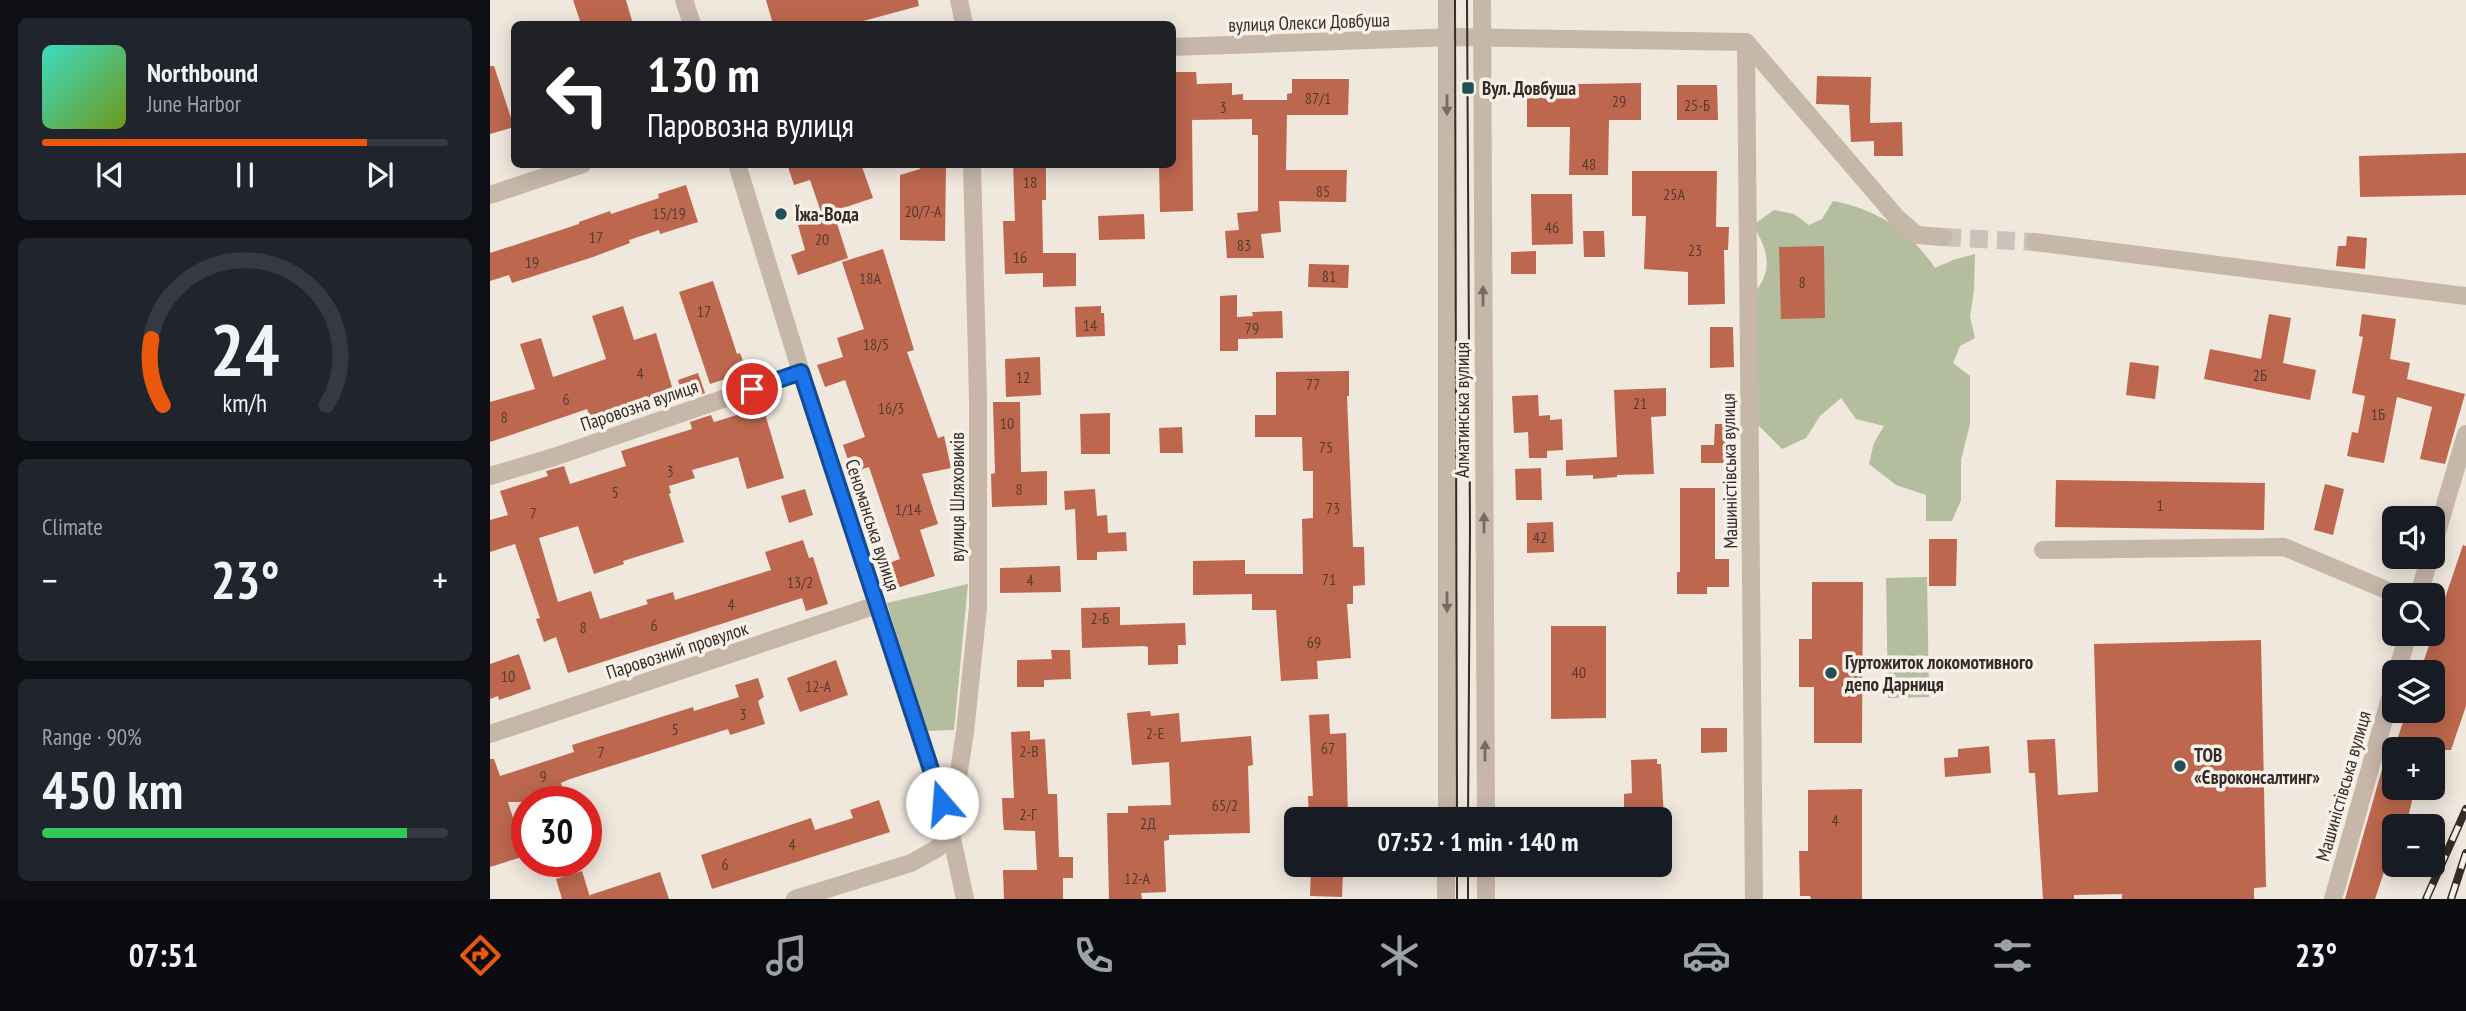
<!DOCTYPE html>
<html lang="en">
<head>
<meta charset="utf-8">
<style>
  :root { --surface:#171b24; --page:#20242c; --text:#f1f3f6; --muted:#9ea1a6; --line:#363941; --accent:#ea580c }
  body { margin:0; font-family:"PT Sans Narrow",sans-serif; background:var(--page); color:var(--text); height:100vh; display:flex; flex-direction:column; font-size:26px; white-space:nowrap }
  * { box-sizing:border-box; margin:0 }
  p { font-size:23px; color:var(--muted) }
  .icon { flex:none; width:38px; height:38px; fill:none; stroke:currentColor; stroke-width:2; stroke-linecap:round; stroke-linejoin:round }
  .map { position:relative; flex:1; overflow:hidden }
  .details { display:flex; flex-direction:column; gap:18px; padding:18px; background:#0d0f14; width:490px }
  .details>* { flex:none }
  .top-card { position:absolute; left:21px; top:21px; width:665px; height:147px; border-radius:10px; box-shadow:0 4px 18px #0003; background:#202124; color:#fff; overflow:hidden }
  .controls { position:absolute; left:1892px; top:506px; display:grid; gap:14px }
  .controls a { display:grid; place-items:center; width:63px; height:63px; border-radius:10px; background:var(--surface); box-shadow:0 4px 18px #0003; font-size:35px }
  .speed { position:absolute; left:21px; top:786px; display:flex; gap:14px; font-size:35px; font-weight:700; text-align:center }
  .speed>* { display:grid; place-content:center; width:91px; height:91px; border-radius:50%; background:var(--surface); box-shadow:0 4px 18px #0003; line-height:1 }
  .speed .limit { border:10px solid #d22; background:#fff; color:#111 }
  .pin { position:absolute; display:grid; place-items:center; width:60px; height:60px; color:#fff; margin:-30px; border:4px solid #fff; border-radius:50%; box-shadow:0 2px 7px #0007 }
  .me { position:absolute; width:77px; margin:-38px; rotate:342deg; stroke-linejoin:round; filter:drop-shadow(0 0 5px #0008) }
  .turn { display:flex; align-items:center; gap:24px; height:147px; padding:0 21px; font-size:32px }
  .turn .icon { width:91px; height:91px; stroke-width:2.5 }
  .turn b { display:block; font-size:49px; line-height:60px }
  .big { font-size:52px; font-weight:600; line-height:1.1 }
  .details .card { flex:1; display:flex; flex-direction:column; justify-content:center; gap:10px; min-width:0; padding:0 24px; border-radius:10px; background:var(--page) }
  .details .dial { align-items:center; gap:0 }
  .dial svg { height:182px; overflow:visible; fill:none; stroke:var(--line); stroke-width:7; stroke-linecap:round; text-anchor:middle }
  .dial text { fill:var(--text); stroke:none }
  .song { display:flex; align-items:center; gap:21px }
  .cover { width:84px; height:84px; border-radius:10px; background:linear-gradient(135deg,hsl(170 70% 55%),hsl(80 70% 35%)) }
  .played { height:7px; border-radius:4px; background:linear-gradient(90deg,var(--accent) 80%,var(--line) 80%) }
  .keys { display:flex; justify-content:space-around; direction:ltr }
  .heat { display:flex; justify-content:space-between; align-items:center; font-size:38px; direction:ltr }
  .charge { height:10px; border-radius:5px; background:linear-gradient(90deg,#34c759 90%,var(--line) 0) }
  .trip { position:absolute; left:794px; top:807px; width:388px; height:70px; border-radius:10px; background:var(--surface); box-shadow:0 4px 18px #0003; font-weight:600; line-height:70px; text-align:center }
  .menu { display:flex; height:112px; justify-content:space-around; align-items:center; background:#090b0e; color:var(--muted) }
  .menu .icon { width:49px; height:49px }
  .menu .selected { color:var(--accent) }
  .menu b { font-size:32px; color:var(--text) }
  main { display:flex; flex:1; min-height:0 }
  .map>svg:first-child { display:block }
  .green { fill:#b4be9e }
  .building { fill:#bd684e }
  .lines { fill:none; stroke-linecap:round; stroke-linejoin:round }
  .minor-tunnel { stroke:#cbc2b9; stroke-width:18; stroke-dasharray:18 9; stroke-linecap:butt }
  .minor { stroke:#c7b7a9; stroke-width:18 }
  .tram { stroke:#352c29; stroke-width:2 }
  .rail-casing { stroke:#352c29; stroke-width:8 }
  .rail { stroke:#f8f1e9; stroke-width:5; stroke-dasharray:16; stroke-linecap:butt }
  .oneway { fill:#776b63 }
  .route-casing { stroke:#114b97; stroke-width:18 }
  .route { stroke:#1a73e8; stroke-width:12 }
  .poi-dot { fill:#215154; stroke:#f8f1e9; stroke-width:2.5 }
  .labels { text-anchor:middle; dominant-baseline:central; stroke-width:7; stroke-linejoin:round; paint-order:stroke }
  .number-label { font-size:16px; fill:#573b32 }
  .street-label { font-size:19px; fill:#352c29; stroke:#f8f1e9 }
  .poi-label { font-size:19px; font-weight:bold; fill:#352c29; stroke:#f8f1e9; text-anchor:start }
</style>
</head>
<body>
<main>
<section class="details">
<div class="card">
<div class="song"><i class="cover"></i><div><b>Northbound</b><p>June Harbor</p></div></div>
<div class="played"></div>
<div class="keys"><svg class="icon" aria-label="previous" viewBox="0 0 24 24"><path d="M18 5L8 12l10 7zM5 5v14"/></svg><svg class="icon" aria-label="pause" viewBox="0 0 24 24"><path d="M8 5v14M16 5v14"/></svg><svg class="icon" aria-label="next" viewBox="0 0 24 24"><path d="M6 5l10 7-10 7zM19 5v14"/></svg></div>
</div>
<div class="card dial"><svg viewBox="0 0 100 80">
<path d="M14 69A42 42 0 1 1 86 69"/>
<path d="M14 69A42 42 0 0 1 9 40" stroke="#ea580c"/>
<text x="50" y="56" font-size="32" font-weight="700">24</text>
<text x="50" y="72" font-size="11">km/h</text>
</svg></div>
<div class="card"><p>Climate</p>
<div class="heat"><a>−</a><b class="big">23°</b><a>+</a></div>
</div>
<div class="card"><p>Range · 90%</p><b class="big">450 km</b><div class="charge"></div></div>
</section>
<div class="map">
<svg width="1976" height="899" viewBox="0 0 1976 899">
  <rect width="100%" height="100%" fill="#f0e7dd"/>
  <g class="green">
    <path d="M1343,201C1387,209 1420,231 1445,268L1463,260L1485,254L1484,290L1480,317L1485,338L1470,346L1463,363L1480,376V424L1471,460V500L1462,521H1436V495L1406,485L1379,464L1384,443L1394,426L1366,419L1351,398L1330,416L1316,438L1292,449L1267,424L1266,291C1284,267 1277,249 1263,225L1284,210L1304,214L1319,225L1332,219Z"/>
    <polygon points="1437,577 1439,697 1398,698 1396,578"/>
    <polygon points="478,584 464,730 436,731 397,603"/>
  </g>
  <g class="building">
    <polygon points="83,0 136,0 143,24 91,24"/>
    <polygon points="276,0 428,0 429,6 362,24 283,24"/>
    <polygon points="0,66 4,66 24,127 0,134"/>
    <polygon points="682,72 706,72 707,84 742,83 742,95 753,94 753,100 797,100 797,94 802,93 802,79 859,79 858,115 797,115 797,113 796,170 857,170 856,202 789,201 791,232 771,234 774,258 737,258 735,231 749,230 747,213 768,211 768,135 762,135 762,119 702,120 703,211 670,212 669,164 682,164"/>
    <polygon points="1327,76 1381,77 1380,123 1412,122 1413,156 1384,156 1384,141 1361,142 1359,105 1326,104"/>
    <polygon points="1151,83 1151,120 1119,120 1118,175 1079,175 1080,127 1037,127 1037,85"/>
    <polygon points="1187,85 1227,85 1228,120 1187,120"/>
    <polygon points="1976,153 1976,195 1870,197 1869,156"/>
    <polygon points="297,164 371,164 383,198 332,215 320,180 304,185"/>
    <polygon points="429,164 456,164 455,241 410,240 410,175 430,169"/>
    <polygon points="523,164 556,164 556,200 552,200 553,253 586,253 586,286 553,287 553,273 515,274 513,221 525,221"/>
    <polygon points="1142,171 1227,171 1226,227 1239,227 1238,250 1234,250 1235,304 1198,305 1198,272 1154,269 1156,216 1142,216"/>
    <polygon points="196,185 208,222 170,234 169,230 139,240 140,243 103,257 22,283 19,275 0,281 0,253 89,224 89,222 120,211 121,214 169,198 168,194"/>
    <polygon points="1041,194 1082,194 1083,244 1042,245"/>
    <polygon points="344,214 358,258 308,275 301,255 315,250 308,225"/>
    <polygon points="654,214 655,239 609,240 608,216"/>
    <polygon points="1093,231 1114,231 1115,257 1094,257"/>
    <polygon points="1857,236 1877,238 1875,269 1846,266 1848,246 1856,246"/>
    <polygon points="1334,246 1335,318 1291,319 1289,247"/>
    <polygon points="393,249 424,350 417,352 448,438 454,436 461,468 432,474 448,524 430,530 445,576 407,588 399,563 410,559 379,467 362,472 353,445 375,437 355,380 335,387 327,365 353,357 347,338 374,329 352,262"/>
    <polygon points="1046,251 1046,274 1021,274 1021,252"/>
    <polygon points="819,264 859,265 858,288 818,287"/>
    <polygon points="223,281 247,354 250,353 257,372 220,384 189,292"/>
    <polygon points="747,295 747,317 763,316 762,312 792,311 793,338 748,339 748,351 730,351 730,296"/>
    <polygon points="133,306 144,340 166,333 185,397 102,423 97,409 0,442 0,402 45,389 30,344 51,338 63,377 116,359 102,316"/>
    <polygon points="611,306 611,313 614,313 615,336 586,337 585,307"/>
    <polygon points="1779,314 1801,318 1793,363 1826,370 1820,400 1714,379 1720,349 1771,359"/>
    <polygon points="1872,314 1906,319 1900,359 1920,363 1917,379 1975,394 1955,464 1930,459 1942,407 1907,397 1894,463 1857,456 1862,432 1868,433 1875,396 1862,393 1873,337 1869,336"/>
    <polygon points="1220,327 1243,327 1244,367 1220,368"/>
    <polygon points="550,357 551,395 516,397 515,359"/>
    <polygon points="1640,362 1669,366 1665,399 1636,395"/>
    <polygon points="859,371 859,396 857,396 863,547 874,547 875,585 863,586 863,604 857,604 861,658 827,661 828,679 791,681 786,610 762,610 762,594 703,595 703,561 755,560 755,574 813,574 812,519 823,518 823,471 813,471 812,437 765,437 765,415 786,415 786,372"/>
    <polygon points="208,373 215,393 194,400 188,380"/>
    <polygon points="1176,388 1176,416 1161,417 1164,474 1127,475 1127,477 1103,479 1103,475 1076,476 1076,460 1127,457 1124,390"/>
    <polygon points="1048,395 1049,416 1060,415 1060,420 1072,419 1073,450 1057,451 1057,458 1039,458 1038,432 1024,433 1022,396"/>
    <polygon points="503,402 530,402 531,472 557,471 557,505 502,507 501,474 505,473"/>
    <polygon points="273,407 294,478 257,489 248,457 202,470 205,478 179,486 181,493 179,494 194,542 133,561 134,564 104,574 88,526 49,538 68,602 101,591 110,619 158,604 156,600 183,592 185,600 281,570 275,552 313,540 319,558 323,557 338,604 316,611 312,598 78,673 66,637 54,642 46,619 50,618 25,544 0,552 0,520 18,515 10,491 58,476 56,471 74,466 80,484 136,466 131,451 202,429 200,422 221,415 224,422"/>
    <polygon points="620,413 620,454 591,454 590,414"/>
    <polygon points="1225,424 1245,424 1245,463 1211,463 1211,445 1224,445"/>
    <polygon points="692,427 693,453 670,453 669,428"/>
    <polygon points="1051,468 1052,500 1026,500 1025,469"/>
    <polygon points="1566,480 1775,483 1774,530 1565,527"/>
    <polygon points="1835,484 1854,489 1843,535 1824,530"/>
    <polygon points="1190,488 1225,488 1225,559 1239,559 1239,587 1217,587 1217,594 1187,594 1187,572 1190,572"/>
    <polygon points="315,489 323,515 299,523 291,496"/>
    <polygon points="605,489 607,516 617,515 618,533 636,532 637,551 607,552 607,560 587,560 585,509 575,510 574,491"/>
    <polygon points="1063,522 1064,552 1037,553 1037,523"/>
    <polygon points="1439,539 1467,539 1466,586 1439,586"/>
    <polygon points="1973,545 1976,546 1976,706 1961,750 1942,750 1942,741 1937,741 1935,749 1904,749 1917,710 1942,710 1942,672 1930,672"/>
    <polygon points="570,566 571,592 510,593 510,568"/>
    <polygon points="1322,582 1373,582 1372,743 1324,743 1324,687 1309,687 1309,639 1322,639"/>
    <polygon points="630,607 630,625 695,623 696,645 688,645 688,664 658,665 658,647 654,646 592,648 591,608"/>
    <polygon points="1061,626 1116,626 1116,718 1061,719"/>
    <polygon points="1771,640 1776,887 1764,888 1764,899 1632,899 1632,894 1584,895 1584,899 1553,899 1545,773 1539,773 1537,740 1565,739 1568,795 1608,792 1604,644"/>
    <polygon points="561,650 580,650 581,679 554,680 554,687 527,687 527,660 562,659"/>
    <polygon points="29,654 41,689 9,700 8,696 0,699 0,664"/>
    <polygon points="346,660 358,695 310,712 297,678"/>
    <polygon points="268,678 274,697 268,701 275,724 240,735 238,729 80,779 71,783 77,802 18,802 35,856 0,867 0,759 4,759 10,776 84,752 82,745 203,707 204,711 249,697 245,685"/>
    <polygon points="660,711 661,716 689,713 691,742 761,736 763,765 758,766 760,833 679,835 679,840 674,841 676,892 651,893 652,899 619,899 617,813 638,813 638,806 681,805 679,762 642,765 637,713"/>
    <polygon points="839,714 840,734 856,733 858,819 819,819 818,796 823,796 819,715"/>
    <polygon points="1211,728 1237,728 1237,752 1211,753"/>
    <polygon points="540,731 540,740 555,739 558,794 567,794 569,857 583,857 583,878 573,878 573,899 514,899 513,870 547,870 545,831 514,830 513,821 512,798 524,798 521,732"/>
    <polygon points="1899,745 1904,746 1904,788 1925,788 1916,826 1904,826 1904,870 1895,869 1885,899 1855,899"/>
    <polygon points="1499,746 1501,773 1455,777 1454,758 1468,757 1468,749"/>
    <polygon points="1167,759 1167,764 1171,764 1174,819 1134,819 1134,794 1142,793 1141,760"/>
    <polygon points="1372,789 1372,899 1321,899 1320,896 1310,896 1309,851 1318,851 1318,790"/>
    <polygon points="389,800 400,832 222,889 211,855 321,818 325,830 363,818 360,810"/>
    <polygon points="821,866 839,866 839,873 853,873 852,897 820,896"/>
    <polygon points="92,871 100,897 100,895 170,872 179,899 72,899 66,879"/>
  </g>
  <g class="lines">
    <polyline class="minor-tunnel" points="1453,237 1545,242"/>
    <g class="minor">
      <polyline points="194,0 202,24"/>
      <polyline points="469,0 474,24"/>
      <polyline points="992,0 996,819"/>
      <polyline points="1256,42 1264,899"/>
      <polyline points="682,47 965,37 1256,42 1408,219 1427,235 1453,237"/>
      <polyline points="247,164 311,372 460,829 475,899"/>
      <polyline points="0,195 93,164"/>
      <polyline points="1545,242 1976,296"/>
      <polyline points="0,476 64,457 311,372"/>
      <polyline points="1942,549 1976,434"/>
      <polyline points="1553,550 1794,547 1908,595"/>
      <polyline points="1929,595 1940,556"/>
      <polyline points="1907,672 1918,634"/>
      <polyline points="0,734 387,605"/>
      <polyline points="957,819 957,0"/>
      <polyline points="996,864 996,899"/>
      <polyline points="305,899 421,863 448,848 460,829 475,732 488,608 488,398 482,164"/>
      <polyline points="956,899 956,864"/>
      <polyline points="1843,899 1904,684"/>
    </g>
    <g class="tram">
      <polyline points="965,0 967,819"/>
      <polyline points="977,0 980,528 978,819"/>
      <polyline points="967,899 967,864"/>
      <polyline points="978,899 978,864"/>
    </g>
    <defs>
      <g id="rail">
        <polyline points="1936,899 1976,809"/>
        <polyline points="1961,899 1976,853"/>
      </g>
    </defs>
    <use href="#rail" class="rail-casing"/>
    <use href="#rail" class="rail"/>
  </g>
  <defs><path id="oneway-solid" d="M-6-.8H1V-3.2L6.5 0L1 3.2V.8H-6Z" transform="scale(1.75)"/></defs>
  <g class="oneway">
    <use href="#oneway-solid" transform="translate(957 105) rotate(90)"/>
    <use href="#oneway-solid" transform="translate(993 296) rotate(-90)"/>
    <use href="#oneway-solid" transform="translate(994 523) rotate(-90)"/>
    <use href="#oneway-solid" transform="translate(957 602) rotate(90)"/>
    <use href="#oneway-solid" transform="translate(995 751) rotate(-90)"/>
  </g>
  <g class="lines">
    <defs>
      <polyline id="route" points="262,389 311,372 452,803"/>
    </defs>
    <use href="#route" class="route-casing"/>
    <use href="#route" class="route"/>
  </g>
  <g class="poi-dot">
    <rect x="971" y="81" width="14" height="14" rx="3.5"/>
    <circle cx="291" cy="214" r="7"/>
    <circle cx="1341" cy="673" r="7"/>
    <circle cx="1690" cy="766" r="7"/>
  </g>
  <g class="labels">
    <g class="number-label">
      <text x="828" y="98">87/1</text>
      <text x="1129" y="101">29</text>
      <text x="1207" y="105">25-Б</text>
      <text x="733" y="107">3</text>
      <text x="1099" y="164">48</text>
      <text x="540" y="182">18</text>
      <text x="833" y="191">85</text>
      <text x="1184" y="194">25А</text>
      <text x="433" y="211">20/7-А</text>
      <text x="179" y="213">15/19</text>
      <text x="1062" y="227">46</text>
      <text x="106" y="237">17</text>
      <text x="332" y="239">20</text>
      <text x="754" y="245">83</text>
      <text x="1205" y="250">23</text>
      <text x="530" y="257">16</text>
      <text x="42" y="262">19</text>
      <text x="839" y="276">81</text>
      <text x="380" y="278">18А</text>
      <text x="1312" y="282">8</text>
      <text x="214" y="311">17</text>
      <text x="600" y="325">14</text>
      <text x="762" y="328">79</text>
      <text x="386" y="344">18/5</text>
      <text x="150" y="373">4</text>
      <text x="1770" y="375">2Б</text>
      <text x="533" y="377">12</text>
      <text x="823" y="384">77</text>
      <text x="76" y="399">6</text>
      <text x="1150" y="403">21</text>
      <text x="401" y="408">16/3</text>
      <text x="1888" y="414">1Б</text>
      <text x="14" y="417">8</text>
      <text x="517" y="423">10</text>
      <text x="836" y="447">75</text>
      <text x="180" y="471">3</text>
      <text x="529" y="489">8</text>
      <text x="125" y="492">5</text>
      <text x="1670" y="505">1</text>
      <text x="843" y="508">73</text>
      <text x="418" y="509">1/14</text>
      <text x="43" y="513">7</text>
      <text x="1050" y="537">42</text>
      <text x="839" y="579">71</text>
      <text x="540" y="580">4</text>
      <text x="310" y="582">13/2</text>
      <text x="241" y="604">4</text>
      <text x="610" y="618">2-Б</text>
      <text x="164" y="625">6</text>
      <text x="93" y="627">8</text>
      <text x="824" y="642">69</text>
      <text x="1089" y="672">40</text>
      <text x="18" y="676">10</text>
      <text x="328" y="686">12-А</text>
      <text x="253" y="714">3</text>
      <text x="185" y="729">5</text>
      <text x="665" y="733">2-Е</text>
      <text x="838" y="748">67</text>
      <text x="539" y="751">2-В</text>
      <text x="111" y="752">7</text>
      <text x="53" y="776">9</text>
      <text x="735" y="805">65/2</text>
      <text x="538" y="814">2-Г</text>
      <text x="1345" y="820">4</text>
      <text x="658" y="823">2Д</text>
      <text x="302" y="844">4</text>
      <text x="235" y="864">6</text>
      <text x="647" y="878">12-А</text>
    </g>
    <g class="street-label">
      <text transform="translate(819 22) rotate(-2)">вулиця Олекси Довбуша</text>
      <text transform="translate(149 405) rotate(-19)">Паровозна вулиця</text>
      <text transform="translate(972 410) rotate(-90)">Алматинська вулиця</text>
      <text transform="translate(1239 471) rotate(-91)">Машиністівська вулиця</text>
      <text transform="translate(467 497) rotate(-90)">вулиця Шляховиків</text>
      <text transform="translate(383 525) rotate(72)">Сеноманська вулиця</text>
      <text transform="translate(187 650) rotate(-18)">Паровозний провулок</text>
      <text transform="translate(1853 786) rotate(-74)">Машиністівська вулиця</text>
    </g>
    <g class="poi-label">
      <text x="992" y="88">Вул. Довбуша</text>
      <text x="305" y="214">Їжа-Вода</text>
      <text x="1355" y="662">Гуртожиток локомотивного<tspan x="1355" dy="22">депо Дарниця</tspan></text>
      <text x="1704" y="755">ТОВ<tspan x="1704" dy="22">«Євроконсалтинг»</tspan></text>
    </g>
  </g>
</svg>
<div class="controls">
<a><svg class="icon" aria-label="sound" viewBox="0 0 24 24"><path d="M4 9h4l5-4v14l-5-4H4zM17 9q2 3 0 6"/></svg></a>
<a><svg class="icon" aria-label="search" viewBox="0 0 24 24"><circle cx="10" cy="10" r="6"/><path d="M15 15l6 6"/></svg></a>
<a><svg class="icon" aria-label="layers" viewBox="0 0 24 24"><path d="M12 4l9 5-9 5-9-5zM3 14l9 5 9-5"/></svg></a>
<a>+</a>
<a>−</a>
</div>
<div class="speed"><div class="limit">30</div></div>
<div class="pin" style="left:262px;top:389px;background:#d93025"><svg class="icon" aria-label="arrive" viewBox="0 0 24 24"><path d="M6 21V4h12l-3 4 3 4H6"/></svg></div>
<svg class="me" style="left:452px;top:803px" viewBox="-20 -20 40 40"><circle r="19" fill="#fff"/><path d="M0-13L10 11 0 6-10 11z" fill="#1a73e8"/></svg>
<div class="trip">07:52 · 1 min · 140 m</div>
<div class="top-card">
<div class="turn"><svg class="icon" aria-label="left" viewBox="0 0 24 24"><path d="M17 20v-9H6M10 6l-5 5 5 5"/></svg><div><b>130 m</b>Паровозна вулиця</div></div>
</div>
</div>
</main>
<nav class="menu">
<b>07:51</b>
<svg class="icon selected" aria-label="directions" viewBox="0 0 24 24"><path d="M12 3l9 9-9 9-9-9zM9 14v-3h6M13 9l2 2-2 2"/></svg>
<svg class="icon" aria-label="music" viewBox="0 0 24 24"><path d="M9 18V5l10-2v13"/><circle cx="6" cy="18" r="3"/><circle cx="16" cy="16" r="3"/></svg>
<svg class="icon" aria-label="phone" viewBox="0 0 24 24"><path d="M5 4h4l2 5-3 2q2 4 5 5l2-3 5 2v4C11 20 4 13 5 4z"/></svg>
<svg class="icon" aria-label="climate" viewBox="0 0 24 24"><path d="M12 3v18M4 7l16 10M4 17L20 7"/></svg>
<svg class="icon" aria-label="car" viewBox="0 0 24 24"><path d="M5 17H2v-5l4-1 3-4h7l3 4 3 1v5h-3M9 17h6M6 11h13"/><circle cx="7" cy="17" r="2"/><circle cx="17" cy="17" r="2"/></svg>
<svg class="icon" aria-label="filters" viewBox="0 0 24 24"><path d="M4 7h16M4 17h16"/><circle cx="9" cy="7" r="2"/><circle cx="15" cy="17" r="2"/></svg>
<b>23°</b>
</nav>
</body>
</html>
